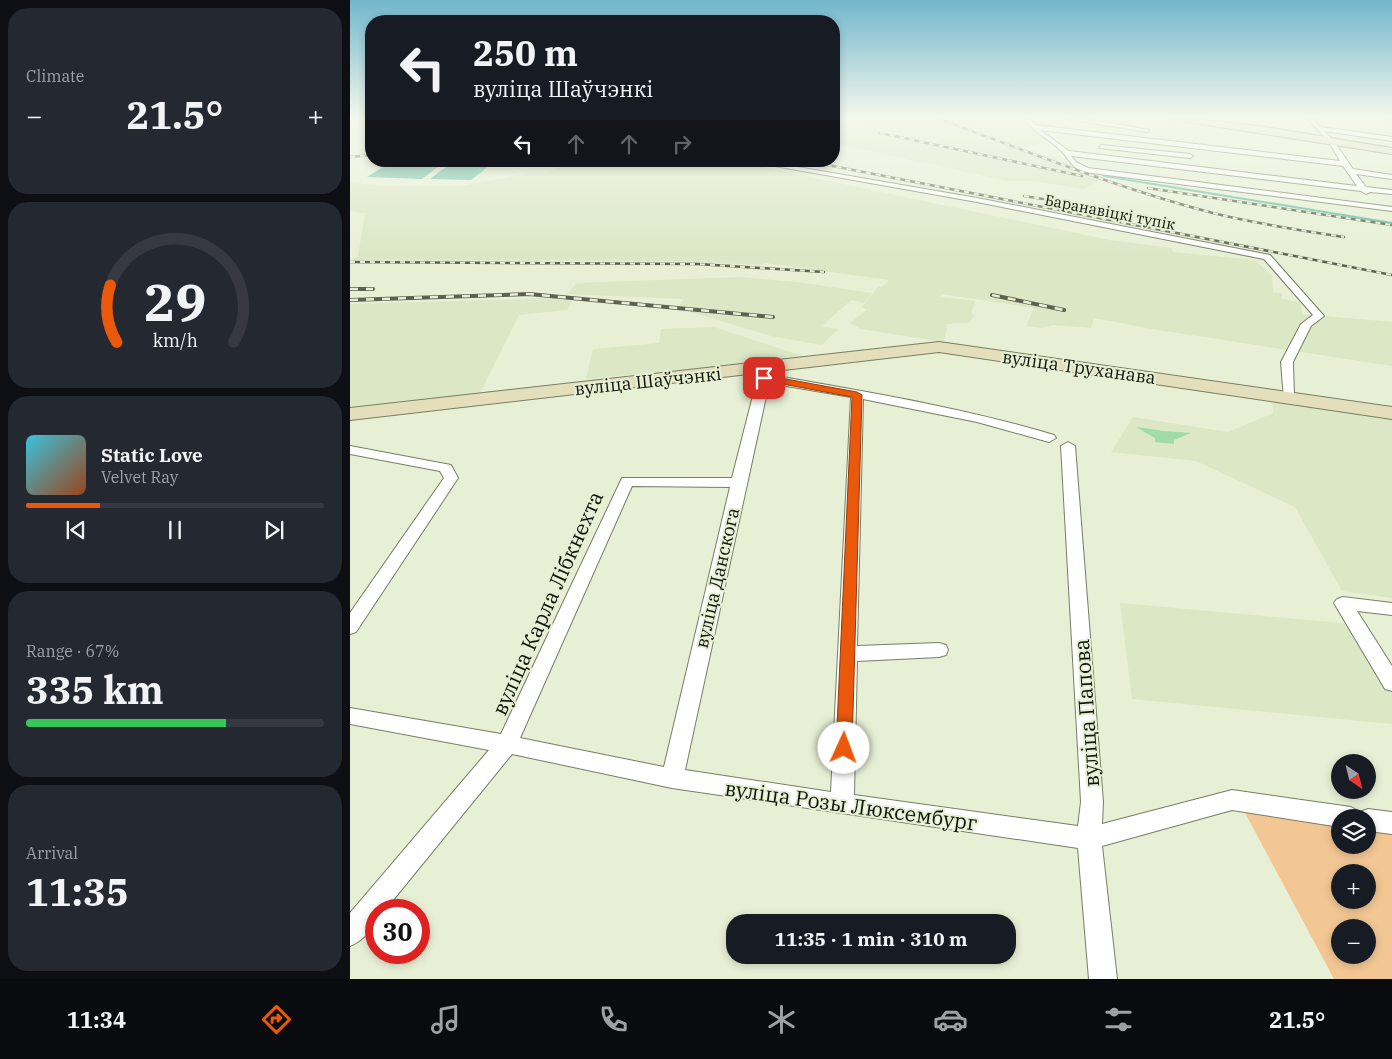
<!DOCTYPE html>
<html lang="en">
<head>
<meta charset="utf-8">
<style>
  :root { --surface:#171b24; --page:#242831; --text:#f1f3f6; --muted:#9ea1a6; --line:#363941; --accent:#ea580c }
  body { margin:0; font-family:"IBM Plex Serif",serif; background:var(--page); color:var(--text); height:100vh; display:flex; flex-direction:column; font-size:19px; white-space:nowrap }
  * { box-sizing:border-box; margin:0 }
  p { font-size:16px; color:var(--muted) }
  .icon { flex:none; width:28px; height:28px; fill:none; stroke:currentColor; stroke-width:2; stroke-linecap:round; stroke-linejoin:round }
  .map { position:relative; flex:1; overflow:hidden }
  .details { display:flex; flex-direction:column; gap:8px; padding:8px; background:#0d0f14; width:350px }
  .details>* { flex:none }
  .guide { position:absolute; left:15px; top:15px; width:475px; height:152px; border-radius:20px; box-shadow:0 2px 8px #0003; background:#171b24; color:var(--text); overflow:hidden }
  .needle { width:32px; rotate:145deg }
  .tools { position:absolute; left:981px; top:754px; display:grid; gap:10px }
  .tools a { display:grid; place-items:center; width:45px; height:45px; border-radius:50%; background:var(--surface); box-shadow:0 2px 8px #0003; font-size:25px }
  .speed { position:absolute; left:15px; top:899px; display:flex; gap:10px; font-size:25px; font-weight:700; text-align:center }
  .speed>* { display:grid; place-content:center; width:65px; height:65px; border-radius:50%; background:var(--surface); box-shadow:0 2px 8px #0003; line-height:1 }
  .speed .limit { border:8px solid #d22; background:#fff; color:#111 }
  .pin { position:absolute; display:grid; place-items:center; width:42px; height:42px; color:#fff; margin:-21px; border-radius:10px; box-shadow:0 2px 8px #0006 }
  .me { position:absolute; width:55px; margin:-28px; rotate:2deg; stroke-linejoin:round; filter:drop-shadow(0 0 4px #0008) }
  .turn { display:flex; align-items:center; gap:18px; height:105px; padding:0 25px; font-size:22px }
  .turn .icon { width:65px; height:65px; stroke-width:2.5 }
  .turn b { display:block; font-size:35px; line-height:42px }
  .lanes { display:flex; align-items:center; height:48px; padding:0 25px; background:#0003; justify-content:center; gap:25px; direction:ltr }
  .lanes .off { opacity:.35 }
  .big { font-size:38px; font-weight:800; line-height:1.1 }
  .details .widget { flex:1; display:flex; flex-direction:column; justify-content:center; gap:8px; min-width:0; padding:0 18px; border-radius:20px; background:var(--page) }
  .details .dial { align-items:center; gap:0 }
  .dial svg { height:130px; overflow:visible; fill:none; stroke:var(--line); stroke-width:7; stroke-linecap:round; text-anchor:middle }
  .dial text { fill:var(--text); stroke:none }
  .song { display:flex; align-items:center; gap:15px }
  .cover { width:60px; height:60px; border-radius:8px; background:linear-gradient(135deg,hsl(190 70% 55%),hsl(20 70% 35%)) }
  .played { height:5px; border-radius:2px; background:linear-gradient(90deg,var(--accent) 25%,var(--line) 25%) }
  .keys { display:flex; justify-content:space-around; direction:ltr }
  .heat { display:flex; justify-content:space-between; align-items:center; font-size:28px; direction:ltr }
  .charge { height:8px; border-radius:4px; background:linear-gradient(90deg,#34c759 67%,var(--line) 0) }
  .trip { position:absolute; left:376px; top:914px; width:290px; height:50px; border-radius:20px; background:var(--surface); box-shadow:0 2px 8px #0003; font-weight:800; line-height:50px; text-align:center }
  .dock { display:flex; height:80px; justify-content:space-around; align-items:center; background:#090b0e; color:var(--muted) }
  .dock .icon { width:35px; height:35px }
  .dock .selected { color:var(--accent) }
  .dock b { font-size:22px; color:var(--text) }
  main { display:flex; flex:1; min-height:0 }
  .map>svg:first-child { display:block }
  .built { fill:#dbe7c5 }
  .green { fill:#f2c794; fill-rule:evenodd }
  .water { fill:#61bca4 }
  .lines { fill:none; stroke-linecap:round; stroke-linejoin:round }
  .stream { stroke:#61bca4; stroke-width:2 }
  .building { fill:#9fdca8 }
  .street-casing { stroke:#767e66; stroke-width:2 }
  .secondary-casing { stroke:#767e66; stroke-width:2 }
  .street { fill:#fff; fill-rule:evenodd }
  .secondary { fill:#e5debb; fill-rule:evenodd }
  .rail-far1-casing { stroke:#5c6151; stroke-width:2.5 }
  .rail-casing { stroke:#5c6151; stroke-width:4 }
  .rail-far1 { stroke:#e7f0d5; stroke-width:2; stroke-dasharray:5; stroke-linecap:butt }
  .rail { stroke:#e7f0d5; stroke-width:2.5; stroke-dasharray:8; stroke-linecap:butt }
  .route { fill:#ea580c; stroke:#983908 }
  .labels { text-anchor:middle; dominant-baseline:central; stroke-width:4; stroke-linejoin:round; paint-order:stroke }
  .far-street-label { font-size:15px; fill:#11140a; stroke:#e7f0d5 }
  .street-label { font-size:18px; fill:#11140a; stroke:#e7f0d5 }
  .near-street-label { font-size:21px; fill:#11140a; stroke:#e7f0d5 }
</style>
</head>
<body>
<main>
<section class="details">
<div class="widget"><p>Climate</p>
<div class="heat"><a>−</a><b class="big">21.5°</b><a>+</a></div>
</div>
<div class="widget dial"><svg viewBox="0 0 100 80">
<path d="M14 69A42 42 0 1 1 86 69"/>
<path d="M14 69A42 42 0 0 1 10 34" stroke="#ea580c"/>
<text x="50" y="56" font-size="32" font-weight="700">29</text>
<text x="50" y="72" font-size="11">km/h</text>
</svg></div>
<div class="widget">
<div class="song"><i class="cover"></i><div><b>Static Love</b><p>Velvet Ray</p></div></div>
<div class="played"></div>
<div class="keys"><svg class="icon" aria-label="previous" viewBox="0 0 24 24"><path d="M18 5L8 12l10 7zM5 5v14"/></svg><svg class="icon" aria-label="pause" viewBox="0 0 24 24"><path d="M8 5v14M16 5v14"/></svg><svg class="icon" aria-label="next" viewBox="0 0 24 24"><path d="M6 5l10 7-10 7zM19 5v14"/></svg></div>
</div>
<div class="widget"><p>Range · 67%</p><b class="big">335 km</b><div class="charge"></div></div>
<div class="widget"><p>Arrival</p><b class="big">11:35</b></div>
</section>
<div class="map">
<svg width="1042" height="979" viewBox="0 0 1042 979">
  <rect width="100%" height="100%" fill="#e7f0d5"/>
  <g class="built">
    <polygon points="509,119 619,119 655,126 687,126 699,141 674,148 757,177 734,189 683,181 657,181 484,143 484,130 508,123"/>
    <polygon points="223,161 383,161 760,240 822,248 823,252 905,260 922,276 923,292 932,293 932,299 950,302 953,314 1042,322 1042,366 802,329 744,318 741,328 703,325 692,328 676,326 684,308 592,294 590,297 626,301 621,312 624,316 619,323 596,324 597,330 593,342 511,329 500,323 517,310 512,307 528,287 533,286 539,280 415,263 412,265 312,261 2,260 8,256 15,213 0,211 0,183 34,186 110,186 185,172 195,173"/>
    <polygon points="390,277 447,282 522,293 514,303 501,300 472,326 488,329 472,345 421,336 327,308 334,299 218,294 226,283"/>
    <polygon points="201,298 222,301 217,310 169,315 130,393 0,408 0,304"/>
    <polygon points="364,327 459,358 236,379 243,349 309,343 311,329"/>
    <polygon points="922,399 1042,418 1042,598 992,591 945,507 846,461 761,452 783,417 878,432 923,413"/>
    <polygon points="770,603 1002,624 1042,691 1042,724 782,699"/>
  </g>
  <path class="green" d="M893,809L990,825V845H1018V829L1042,833V979H984ZM990,872H1018V900H990ZM990,928H1018V955H990Z"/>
  <g class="water">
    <polygon points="83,166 88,167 72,179 17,177 33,167"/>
    <polygon points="97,166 134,165 139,166 121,180 80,179"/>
  </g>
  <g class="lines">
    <polyline class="stream" points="754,176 1042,223"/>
  </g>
  <polygon class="building" points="786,427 814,431 841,433 824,440 824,444 805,442 805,438"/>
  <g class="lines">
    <defs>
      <g id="street">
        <path d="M675,119H681L685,125L990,161L979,142L958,119H964L970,127L1042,137V141L974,131L983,140L1003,169L1042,175V179L1006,174L1016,187L1042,190V194L1020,192L1016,194L1011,191L721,156L726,162L738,168L1042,207V211L733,172C723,167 720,162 714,154C703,140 685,135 675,119ZM690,130L993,166L1007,186L719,151Z"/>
        <polygon points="717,119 736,119 800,130 797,132"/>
        <polygon points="1035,119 1042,119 1042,122 1036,120"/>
        <polygon points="751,145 840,154 843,156 840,158 749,148"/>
        <polygon points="396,161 413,161 627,198 920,255 974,316 961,326 943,362 944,397 942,400 934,400 931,362 951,324 963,315 914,259 627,202"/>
        <path d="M416,364L422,368L421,375C516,392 611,407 704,435L706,438L699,442L627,422L513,399L507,646L589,643L596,645L598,650L596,655L589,657L507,661L504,795L728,826L731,802L711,446L718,442L725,446L753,802L752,824L882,790L1001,807L1010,812L1018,809L1042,812V834L1018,831V818H990V827L882,810L752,846L767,979H739L728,848L322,788L162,754L35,910H26C26,926 15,940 0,946V913L139,750L0,724V708L151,734L272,478H382L410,368ZM419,383L501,397L481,792L335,770ZM282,486L380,487L314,767L170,738Z"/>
        <polygon points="0,446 101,465 108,478 6,632 0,634 0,613 94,478 90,471 0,454"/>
        <polygon points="993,597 1042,603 1042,615 1007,611 1042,666 1042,691 1035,689 984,603 987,599"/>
      </g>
      <g id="secondary">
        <path d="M818,119C893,119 968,137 1042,148V154Z"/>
        <polygon points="589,342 1042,407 1042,419 589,352 0,420 0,408"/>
      </g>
    </defs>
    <use href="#street" class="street-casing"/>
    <use href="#secondary" class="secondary-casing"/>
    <use href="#street" class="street"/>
    <use href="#secondary" class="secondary"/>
    <defs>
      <g id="rail-far1">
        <path d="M589,119C680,152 769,189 863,213C906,224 950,230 994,237"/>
        <polyline points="530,133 732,176"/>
        <polyline points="0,157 21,155"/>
        <polyline points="457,161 1042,275"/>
        <polyline points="798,188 1042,225"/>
        <polyline points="674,196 693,199"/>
        <polyline points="0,262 348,264 474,272"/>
      </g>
      <g id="rail">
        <polyline points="0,289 23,289"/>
        <polyline points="642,295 714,310"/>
        <polyline points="0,300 179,294 423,317"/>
      </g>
    </defs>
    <use href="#rail-far1" class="rail-far1-casing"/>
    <use href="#rail" class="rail-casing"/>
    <use href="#rail-far1" class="rail-far1"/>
    <use href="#rail" class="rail"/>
  </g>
  <linearGradient id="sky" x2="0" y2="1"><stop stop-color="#72b7cd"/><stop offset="0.46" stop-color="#f4f8ec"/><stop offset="1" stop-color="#f4f8ec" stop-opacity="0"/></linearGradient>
  <rect width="1042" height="256" fill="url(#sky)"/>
  <polygon class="route" points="414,375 507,392 512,395 502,748 500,752 494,754 488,752 486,748 502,397 411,380 411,376"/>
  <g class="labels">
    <g class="far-street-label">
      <text transform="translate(760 212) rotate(11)">Баранавіцкі тупік</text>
    </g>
    <g class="street-label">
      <text transform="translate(729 367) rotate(8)">вуліца Труханава</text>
      <text transform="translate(298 381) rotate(-6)">вуліца Шаўчэнкі</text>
      <text transform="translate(367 578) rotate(-77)">вуліца Данскога</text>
    </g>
    <g class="near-street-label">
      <text transform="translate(197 603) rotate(-66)">вуліца Карла Лібкнехта</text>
      <text transform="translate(736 713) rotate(-94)">вуліца Папова</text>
      <text transform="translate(501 805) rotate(8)">вуліца Розы Люксембург</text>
    </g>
  </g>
</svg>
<div class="tools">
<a><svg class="needle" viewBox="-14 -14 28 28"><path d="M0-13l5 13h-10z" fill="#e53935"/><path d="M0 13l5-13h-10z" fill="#9ea1a6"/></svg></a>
<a><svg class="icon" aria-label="layers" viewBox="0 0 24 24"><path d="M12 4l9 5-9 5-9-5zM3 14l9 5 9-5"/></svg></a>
<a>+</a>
<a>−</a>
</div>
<div class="speed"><div class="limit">30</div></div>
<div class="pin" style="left:414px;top:378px;background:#d93025"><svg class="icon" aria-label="arrive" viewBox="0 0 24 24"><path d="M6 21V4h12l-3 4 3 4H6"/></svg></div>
<svg class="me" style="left:494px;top:748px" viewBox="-20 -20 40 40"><circle r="19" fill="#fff"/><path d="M0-13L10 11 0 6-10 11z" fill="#ea580c"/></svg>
<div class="trip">11:35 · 1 min · 310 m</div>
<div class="guide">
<div class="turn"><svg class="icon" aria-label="left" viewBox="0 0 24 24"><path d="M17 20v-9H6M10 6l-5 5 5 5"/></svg><div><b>250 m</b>вуліца Шаўчэнкі</div></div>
<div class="lanes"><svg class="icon" aria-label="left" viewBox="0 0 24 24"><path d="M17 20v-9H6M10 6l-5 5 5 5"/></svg><svg class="icon off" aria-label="ahead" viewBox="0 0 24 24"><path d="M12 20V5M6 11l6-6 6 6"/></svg><svg class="icon off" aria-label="ahead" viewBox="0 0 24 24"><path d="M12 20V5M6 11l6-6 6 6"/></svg><svg class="icon off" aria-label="right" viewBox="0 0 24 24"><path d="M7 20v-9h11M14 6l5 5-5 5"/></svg></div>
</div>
</div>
</main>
<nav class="dock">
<b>11:34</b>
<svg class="icon selected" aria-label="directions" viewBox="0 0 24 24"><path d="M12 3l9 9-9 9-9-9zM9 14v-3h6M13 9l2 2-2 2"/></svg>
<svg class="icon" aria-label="music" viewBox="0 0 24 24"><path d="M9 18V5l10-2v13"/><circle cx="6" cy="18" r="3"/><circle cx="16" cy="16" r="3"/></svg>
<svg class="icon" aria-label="phone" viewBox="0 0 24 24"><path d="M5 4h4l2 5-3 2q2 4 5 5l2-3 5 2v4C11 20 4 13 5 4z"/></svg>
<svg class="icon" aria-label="climate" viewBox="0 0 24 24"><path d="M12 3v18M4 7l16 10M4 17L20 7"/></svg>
<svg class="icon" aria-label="car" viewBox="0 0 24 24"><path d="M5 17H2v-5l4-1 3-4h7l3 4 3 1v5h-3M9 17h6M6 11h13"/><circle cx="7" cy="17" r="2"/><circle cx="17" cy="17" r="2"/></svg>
<svg class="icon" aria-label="filters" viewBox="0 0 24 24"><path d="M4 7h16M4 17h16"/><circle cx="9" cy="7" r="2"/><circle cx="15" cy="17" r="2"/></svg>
<b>21.5°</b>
</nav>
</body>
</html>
